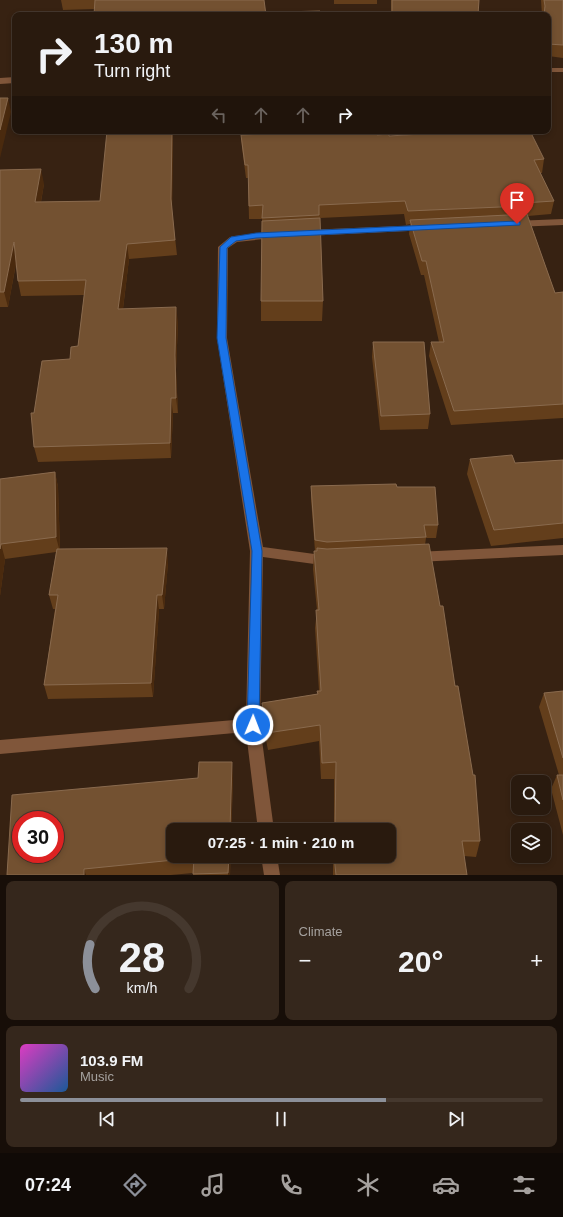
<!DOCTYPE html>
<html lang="en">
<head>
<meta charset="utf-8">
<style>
  :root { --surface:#291a0e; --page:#35271c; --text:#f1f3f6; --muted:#a5a19e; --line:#45382e; --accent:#8c9099 }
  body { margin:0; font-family:Helvetica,sans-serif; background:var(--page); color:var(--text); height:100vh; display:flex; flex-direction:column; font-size:15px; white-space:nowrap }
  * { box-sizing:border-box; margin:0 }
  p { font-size:13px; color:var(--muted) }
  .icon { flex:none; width:22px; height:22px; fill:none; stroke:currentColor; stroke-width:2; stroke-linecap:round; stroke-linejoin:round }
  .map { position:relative; height:875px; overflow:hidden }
  .side { display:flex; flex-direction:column; gap:6px; padding:6px; background:#170e08; flex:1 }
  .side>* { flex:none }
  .banner { position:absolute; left:12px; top:12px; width:539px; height:122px; border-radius:8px; box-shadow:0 2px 6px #0003,0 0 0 1px var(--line); background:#291a0e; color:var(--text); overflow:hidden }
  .controls { position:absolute; left:511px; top:775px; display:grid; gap:8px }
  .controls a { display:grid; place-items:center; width:40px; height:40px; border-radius:8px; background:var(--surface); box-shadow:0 2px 6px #0003,0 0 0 1px var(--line); font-size:20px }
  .speed { position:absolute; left:12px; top:811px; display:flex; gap:8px; font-size:20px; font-weight:700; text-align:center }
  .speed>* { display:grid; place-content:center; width:52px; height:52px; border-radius:50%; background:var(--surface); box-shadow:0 2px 6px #0003,0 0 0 1px var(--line); line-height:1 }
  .speed .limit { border:6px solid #d22; background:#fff; color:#111 }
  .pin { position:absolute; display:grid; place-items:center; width:34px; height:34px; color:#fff; margin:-41px -17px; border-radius:50% 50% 50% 0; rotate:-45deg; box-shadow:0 0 4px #0007 }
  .pin .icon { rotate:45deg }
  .me { position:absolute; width:44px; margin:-22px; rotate:1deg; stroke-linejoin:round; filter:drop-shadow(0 0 3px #0008) }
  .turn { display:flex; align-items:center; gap:14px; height:84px; padding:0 16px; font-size:18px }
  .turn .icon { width:52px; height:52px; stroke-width:2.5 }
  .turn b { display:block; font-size:28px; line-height:34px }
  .lanes { display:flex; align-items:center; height:38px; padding:0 16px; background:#0003; justify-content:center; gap:20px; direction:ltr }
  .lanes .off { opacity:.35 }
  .big { font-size:30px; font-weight:700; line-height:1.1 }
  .side .tile { flex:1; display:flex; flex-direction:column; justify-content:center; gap:6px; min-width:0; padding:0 14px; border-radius:8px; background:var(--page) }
  .side .dial { align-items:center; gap:0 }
  .dial svg { height:104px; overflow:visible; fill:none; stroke:var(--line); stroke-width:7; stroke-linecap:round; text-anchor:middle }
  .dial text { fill:var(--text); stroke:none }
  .song { display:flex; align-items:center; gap:12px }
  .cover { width:48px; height:48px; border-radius:6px; background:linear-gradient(135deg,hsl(310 70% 55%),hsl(210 70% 35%)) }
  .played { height:4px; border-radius:2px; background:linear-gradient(90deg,var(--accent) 70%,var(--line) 70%) }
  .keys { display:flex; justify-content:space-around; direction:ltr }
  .heat { display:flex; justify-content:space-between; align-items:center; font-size:22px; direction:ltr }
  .side .tiles { flex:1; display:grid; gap:6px; grid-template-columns:1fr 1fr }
  .tile:last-child { grid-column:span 2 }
  .trip { position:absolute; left:166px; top:823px; width:230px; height:40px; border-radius:8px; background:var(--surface); box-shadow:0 2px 6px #0003,0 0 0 1px var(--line); font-weight:700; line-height:40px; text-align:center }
  .tabs { display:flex; height:64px; justify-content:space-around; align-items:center; background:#100a06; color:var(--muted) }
  .tabs .icon { width:28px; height:28px }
  .tabs .selected { color:var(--accent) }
  .tabs b { font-size:18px; color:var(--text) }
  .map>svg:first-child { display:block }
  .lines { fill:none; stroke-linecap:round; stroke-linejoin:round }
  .street { fill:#80563a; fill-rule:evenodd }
  .wall { fill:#633e1b }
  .shaded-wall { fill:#4a2a0e }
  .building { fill:#735131; stroke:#896a4e; fill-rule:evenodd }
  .route { fill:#1a73e8; stroke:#114b97 }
</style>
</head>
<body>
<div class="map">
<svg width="563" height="875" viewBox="0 0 563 875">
  <rect width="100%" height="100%" fill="#372212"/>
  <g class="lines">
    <g class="street">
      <rect x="548" y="68" width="15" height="4"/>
      <polygon points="15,77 15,83 0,84 0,78"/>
      <polygon points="563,219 563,225 514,227 509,224 514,221"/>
      <polygon points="426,225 429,226 431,228 429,230 305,236 300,233 305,230"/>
      <polygon points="278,232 283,235 282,237 237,242 228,248 227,338 263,547 329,556 334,557 336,561 334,565 329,566 263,557 260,725 274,830 258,830 246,732 0,754 0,740 246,719 250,551 217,338 218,247 230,237 234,236"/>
      <polygon points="563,545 563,555 416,562 411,561 409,557 411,553 416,552"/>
      <polygon points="261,856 277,856 280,875 264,875"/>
    </g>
  </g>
  <g class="wall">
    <polygon points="61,0 264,0 95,9 63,10"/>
    <rect x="334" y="0" width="43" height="4"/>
    <polygon points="391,0 479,0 478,15 391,15"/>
    <polygon points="541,0 563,0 563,58 548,56 548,15 542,15"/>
    <polygon points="173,131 172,211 177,255 129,259 123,309 178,322 176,370 178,413 173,413 171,458 38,462 34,447 34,413 70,359 78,346 84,295 21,296 18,281 16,264 8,307 0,307 0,170 44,184 41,202 100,201"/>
    <polygon points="269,134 377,135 389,136 544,159 542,173 540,173 554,201 551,214 528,216 555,293 563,292 563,418 451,425 429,356 431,342 439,342 424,275 421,275 409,234 410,224 406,225 404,214 320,218 323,301 322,321 261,321 261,301 262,219 249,219 248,178 246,178 242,148 241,135"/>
    <polygon points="373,342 430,414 428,429 380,430 372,357"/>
    <polygon points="563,458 563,538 491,546 467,474 470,459 515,463 563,460"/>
    <polygon points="55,472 58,487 60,549 168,563 164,609 159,609 153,697 48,699 44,685 55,609 53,609 49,595 56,552 5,559 0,596 0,479"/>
    <polygon points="311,486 397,487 438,525 436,538 426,538 425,545 440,606 455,686 480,841 476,857 464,856 467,875 333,875 333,856 389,856 389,830 334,830 334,779 321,779 319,741 268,750 262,720 262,703 317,694 319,691 315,628 317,610 313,569 314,551 315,551 311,499"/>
    <polygon points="563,691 563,835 551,789 557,775 559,775 539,707 544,693"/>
    <polygon points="233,778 230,875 193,875 193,873 171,875 7,875"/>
  </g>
  <g class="shaded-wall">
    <polygon points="8,98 11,112 0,158 0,130"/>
    <polygon points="172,131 173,131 172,214 171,199"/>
    <polygon points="41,169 44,184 38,217 35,202"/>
    <polygon points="14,242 17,257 8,307 4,292"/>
    <polygon points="127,244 129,259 121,324 118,309"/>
    <polygon points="176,307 178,322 176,370 178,413 176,398 175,355"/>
    <polygon points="171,398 173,413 171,458 170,443"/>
    <polygon points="55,472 58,487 60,552 56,537"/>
    <polygon points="1,544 5,559 0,596 0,549"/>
    <polygon points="167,548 168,563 164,609 162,595"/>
    <polygon points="157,595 159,609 153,697 151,683"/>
    <polygon points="232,762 233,778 231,830 230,830"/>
    <polygon points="229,856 230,856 230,875 228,875"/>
    <polygon points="84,869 86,875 84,875"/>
  </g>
  <g class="building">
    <polygon points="95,0 264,0 266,15 94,15"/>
    <polygon points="392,0 479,0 478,15 392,15"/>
    <polygon points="544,0 563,0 563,45 548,44 548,15 544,15 545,6"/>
    <polygon points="320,11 320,15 282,15 282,12"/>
    <polygon points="0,98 8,98 0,130"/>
    <polygon points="107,131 172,131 171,199 175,240 127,244 118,309 176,307 175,355 176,398 171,398 170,443 34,447 31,413 34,413 42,361 70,359 71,347 78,346 86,280 18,281 14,242 4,292 0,292 0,170 41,169 35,202 100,201"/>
    <polygon points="269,131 376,131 377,135 389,134 389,136 471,131 530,131 544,159 534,160 554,201 523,203 524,206 408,211 405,201 319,205 319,215 262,218 263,205 249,206 248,165 245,165 241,135 269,134"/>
    <polygon points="527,214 555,293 563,292 563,404 454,411 431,342 444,342 426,261 422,261 410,220"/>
    <polygon points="320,218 323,301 261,301 262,221"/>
    <polygon points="373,342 424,342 430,414 381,416"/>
    <polygon points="512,455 515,463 563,460 563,523 494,530 470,459"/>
    <polygon points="55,472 56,537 1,544 0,549 0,479"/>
    <polygon points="396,484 397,487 435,487 438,525 424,525 426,537 327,542 315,540 311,486"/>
    <polygon points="429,544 440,606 443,606 455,686 458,686 473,775 475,775 480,841 462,841 467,875 336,875 334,856 389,856 389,830 335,830 336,762 322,763 320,725 267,733 262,703 318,694 317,691 321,691 316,610 319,610 314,551 317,551 317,548 327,549"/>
    <polygon points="167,548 162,595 157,595 151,683 44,685 58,595 49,595 57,549"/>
    <polygon points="563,691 563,758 544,693"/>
    <path d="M199,762H232L230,830H173V856H229L228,873L193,874L194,858L84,869V875H7L12,795L198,778ZM21,820H55V854H21Z"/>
    <polygon points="557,775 563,775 563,800"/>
  </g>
  <polygon class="route" points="517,221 520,222 520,225 256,238 236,241 227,248 226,338 262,551 259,725 257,728 253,730 249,728 247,725 252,551 217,338 220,247 231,237 256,233"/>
</svg>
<div class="controls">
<a><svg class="icon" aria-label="search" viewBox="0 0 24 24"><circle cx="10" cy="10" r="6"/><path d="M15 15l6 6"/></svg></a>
<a><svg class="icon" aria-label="layers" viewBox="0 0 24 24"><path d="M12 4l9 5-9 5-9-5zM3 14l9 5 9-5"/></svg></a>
</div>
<div class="speed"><div class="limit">30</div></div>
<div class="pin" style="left:517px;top:224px;background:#d93025"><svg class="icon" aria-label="arrive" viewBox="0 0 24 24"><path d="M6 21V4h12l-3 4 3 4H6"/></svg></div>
<svg class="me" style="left:253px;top:725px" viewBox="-20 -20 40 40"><circle r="17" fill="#1a73e8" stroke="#fff" stroke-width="3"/><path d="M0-11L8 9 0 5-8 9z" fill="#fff"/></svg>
<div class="trip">07:25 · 1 min · 210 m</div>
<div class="banner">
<div class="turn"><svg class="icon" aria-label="right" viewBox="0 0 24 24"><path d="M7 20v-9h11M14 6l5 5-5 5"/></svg><div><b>130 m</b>Turn right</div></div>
<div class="lanes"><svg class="icon off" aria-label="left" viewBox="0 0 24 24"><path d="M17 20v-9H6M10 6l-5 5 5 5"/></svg><svg class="icon off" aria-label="ahead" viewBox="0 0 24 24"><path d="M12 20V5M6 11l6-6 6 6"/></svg><svg class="icon off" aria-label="ahead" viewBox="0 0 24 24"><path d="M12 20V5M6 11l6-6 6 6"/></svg><svg class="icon" aria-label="right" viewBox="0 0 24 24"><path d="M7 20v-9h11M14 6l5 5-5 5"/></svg></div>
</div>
</div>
<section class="side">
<div class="tiles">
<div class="tile dial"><svg viewBox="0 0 100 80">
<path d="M14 69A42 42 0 1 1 86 69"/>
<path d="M14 69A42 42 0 0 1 10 35" stroke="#8c9099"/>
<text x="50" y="56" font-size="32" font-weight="700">28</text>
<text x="50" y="72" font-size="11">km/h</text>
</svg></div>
<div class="tile"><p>Climate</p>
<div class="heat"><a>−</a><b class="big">20°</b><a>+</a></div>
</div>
<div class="tile">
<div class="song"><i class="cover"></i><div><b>103.9 FM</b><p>Music</p></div></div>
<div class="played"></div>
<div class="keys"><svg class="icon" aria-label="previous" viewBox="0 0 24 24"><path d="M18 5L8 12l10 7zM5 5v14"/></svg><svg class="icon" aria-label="pause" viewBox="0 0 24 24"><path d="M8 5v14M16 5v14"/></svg><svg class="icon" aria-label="next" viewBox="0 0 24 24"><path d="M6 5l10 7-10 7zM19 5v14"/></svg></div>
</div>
</div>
</section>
<nav class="tabs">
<b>07:24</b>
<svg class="icon selected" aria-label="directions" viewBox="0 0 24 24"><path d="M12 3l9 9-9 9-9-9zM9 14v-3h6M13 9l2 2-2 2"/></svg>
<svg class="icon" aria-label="music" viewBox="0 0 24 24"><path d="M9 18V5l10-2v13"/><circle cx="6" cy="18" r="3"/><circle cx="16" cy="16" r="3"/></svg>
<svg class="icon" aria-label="phone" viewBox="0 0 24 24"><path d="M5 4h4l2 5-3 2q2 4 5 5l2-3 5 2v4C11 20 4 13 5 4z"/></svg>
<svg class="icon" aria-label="climate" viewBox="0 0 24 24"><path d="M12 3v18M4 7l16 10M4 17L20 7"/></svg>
<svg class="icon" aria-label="car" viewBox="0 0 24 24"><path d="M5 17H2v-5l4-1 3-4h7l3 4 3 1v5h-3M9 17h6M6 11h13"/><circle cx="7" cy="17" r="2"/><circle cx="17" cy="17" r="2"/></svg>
<svg class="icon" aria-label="filters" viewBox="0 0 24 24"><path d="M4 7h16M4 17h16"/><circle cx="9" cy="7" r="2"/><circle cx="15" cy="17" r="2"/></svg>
</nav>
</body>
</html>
